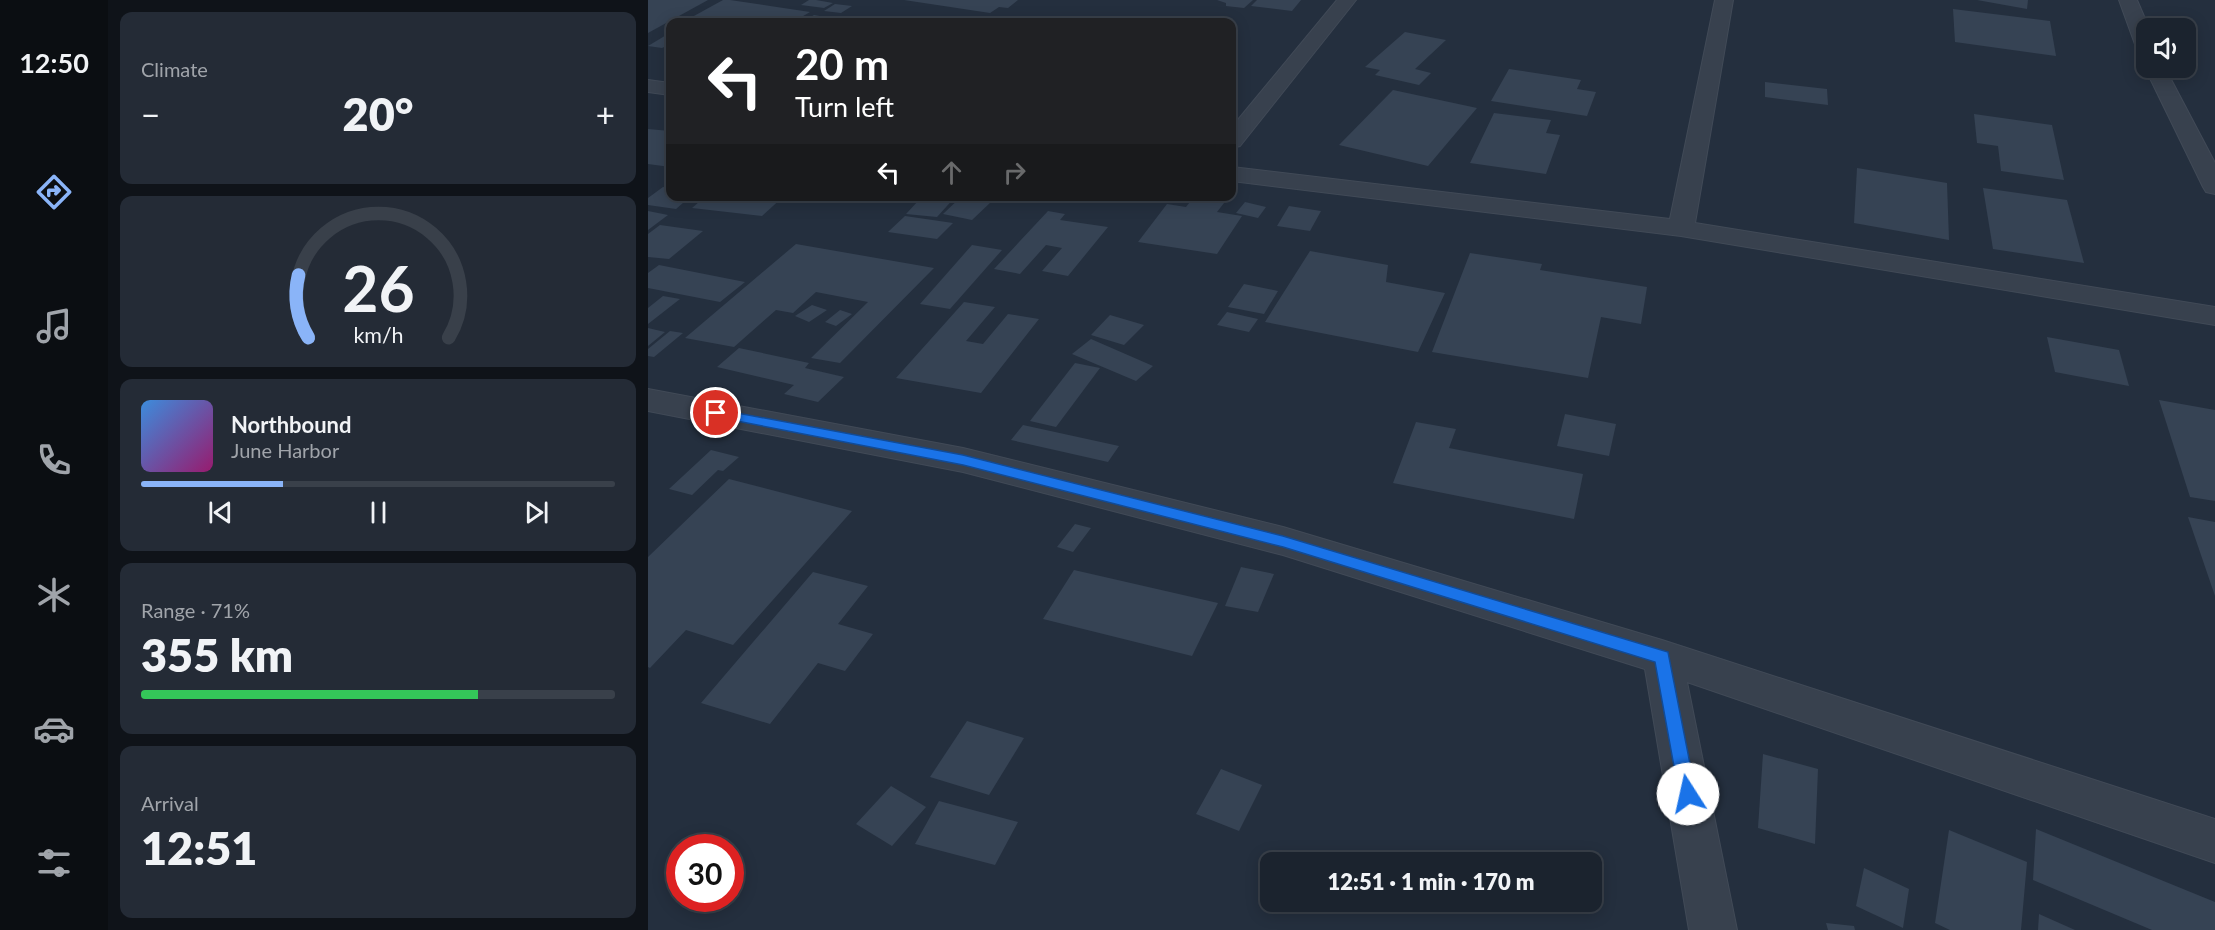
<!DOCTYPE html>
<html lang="en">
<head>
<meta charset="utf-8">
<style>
  :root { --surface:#1b232e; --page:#242b36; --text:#f1f3f6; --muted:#a0a4aa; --line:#39404a; --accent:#8ab4f8 }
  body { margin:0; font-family:Lato,sans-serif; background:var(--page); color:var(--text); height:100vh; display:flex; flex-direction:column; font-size:22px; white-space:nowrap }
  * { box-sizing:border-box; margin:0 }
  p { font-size:20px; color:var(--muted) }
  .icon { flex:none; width:33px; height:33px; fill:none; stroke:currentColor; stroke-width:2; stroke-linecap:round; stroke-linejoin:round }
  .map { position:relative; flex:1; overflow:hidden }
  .sheet { display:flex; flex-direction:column; gap:12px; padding:12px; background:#0f1319; width:540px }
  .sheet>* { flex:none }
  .top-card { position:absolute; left:18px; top:18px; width:570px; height:183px; border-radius:12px; box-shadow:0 3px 15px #0003,0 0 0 2px var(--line); background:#202124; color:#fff; overflow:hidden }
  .buttons { position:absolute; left:1488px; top:18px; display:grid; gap:12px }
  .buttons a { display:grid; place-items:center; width:60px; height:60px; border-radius:12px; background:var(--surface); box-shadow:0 3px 15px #0003,0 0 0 2px var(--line); font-size:30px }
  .speed { position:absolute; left:18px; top:834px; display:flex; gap:12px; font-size:30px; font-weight:700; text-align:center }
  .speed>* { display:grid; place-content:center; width:78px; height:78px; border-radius:50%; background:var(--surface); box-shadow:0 3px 15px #0003,0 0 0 2px var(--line); line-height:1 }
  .speed .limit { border:9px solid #d22; background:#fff; color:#111 }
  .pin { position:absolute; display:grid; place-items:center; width:51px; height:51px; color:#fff; margin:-26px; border:3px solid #fff; border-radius:50%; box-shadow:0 2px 6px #0007 }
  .me { position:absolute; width:66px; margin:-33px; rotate:350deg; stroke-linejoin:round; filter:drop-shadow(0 0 4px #0008) }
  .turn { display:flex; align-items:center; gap:21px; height:126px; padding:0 30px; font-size:27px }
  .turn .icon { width:78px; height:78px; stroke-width:2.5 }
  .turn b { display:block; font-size:42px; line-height:51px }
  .lanes { display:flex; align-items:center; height:57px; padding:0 30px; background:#0003; justify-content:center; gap:30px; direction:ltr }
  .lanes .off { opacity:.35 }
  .big { font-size:45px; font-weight:800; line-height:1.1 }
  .sheet .tile { flex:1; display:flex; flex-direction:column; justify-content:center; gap:9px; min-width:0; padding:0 21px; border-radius:12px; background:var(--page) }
  .sheet .dial { align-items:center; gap:0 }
  .dial svg { height:156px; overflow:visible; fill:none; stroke:var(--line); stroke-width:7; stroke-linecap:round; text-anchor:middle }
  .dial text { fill:var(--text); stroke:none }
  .song { display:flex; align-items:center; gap:18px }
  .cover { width:72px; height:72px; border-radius:9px; background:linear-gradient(135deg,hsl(210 70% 55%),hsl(320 70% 35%)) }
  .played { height:6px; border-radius:3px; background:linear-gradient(90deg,var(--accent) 30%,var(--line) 30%) }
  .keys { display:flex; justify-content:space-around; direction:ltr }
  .heat { display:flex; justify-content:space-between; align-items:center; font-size:33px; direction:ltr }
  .charge { height:9px; border-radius:4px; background:linear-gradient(90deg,#34c759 71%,var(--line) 0) }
  .trip { position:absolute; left:612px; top:852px; width:342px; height:60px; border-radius:12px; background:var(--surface); box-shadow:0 3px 15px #0003,0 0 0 2px var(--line); font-weight:800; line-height:60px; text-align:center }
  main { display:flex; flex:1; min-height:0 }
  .menu { display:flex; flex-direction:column; width:108px; justify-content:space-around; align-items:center; background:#0b0e12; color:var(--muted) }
  .menu .icon { width:42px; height:42px }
  .menu .active { color:var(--accent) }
  .menu b { font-size:27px; color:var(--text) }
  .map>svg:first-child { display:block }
  .building { fill:#364354 }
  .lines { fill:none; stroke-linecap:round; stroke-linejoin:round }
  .minor-casing { stroke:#414a57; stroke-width:2 }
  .minor { fill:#38414e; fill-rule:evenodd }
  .route { fill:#1a73e8; stroke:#114b97; stroke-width:1.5 }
</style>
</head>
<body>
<main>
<nav class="menu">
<b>12:50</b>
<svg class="icon active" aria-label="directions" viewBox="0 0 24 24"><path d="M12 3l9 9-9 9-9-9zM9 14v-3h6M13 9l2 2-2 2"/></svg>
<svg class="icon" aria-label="music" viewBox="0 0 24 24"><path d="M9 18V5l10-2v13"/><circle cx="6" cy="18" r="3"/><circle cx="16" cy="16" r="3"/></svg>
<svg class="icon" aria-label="phone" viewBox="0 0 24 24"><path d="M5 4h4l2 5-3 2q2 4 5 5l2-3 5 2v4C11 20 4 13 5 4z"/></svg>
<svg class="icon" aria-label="climate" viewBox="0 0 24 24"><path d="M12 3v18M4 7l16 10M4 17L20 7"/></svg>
<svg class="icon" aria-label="car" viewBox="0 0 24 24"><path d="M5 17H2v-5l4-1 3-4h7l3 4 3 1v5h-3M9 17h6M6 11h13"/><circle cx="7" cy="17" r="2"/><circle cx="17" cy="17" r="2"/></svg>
<svg class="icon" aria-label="filters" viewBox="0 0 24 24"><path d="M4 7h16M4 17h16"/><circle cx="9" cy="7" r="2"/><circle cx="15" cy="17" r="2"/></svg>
</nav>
<section class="sheet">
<div class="tile"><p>Climate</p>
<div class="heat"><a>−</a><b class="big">20°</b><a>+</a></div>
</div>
<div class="tile dial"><svg viewBox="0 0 100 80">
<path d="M14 69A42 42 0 1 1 86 69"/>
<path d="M14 69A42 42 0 0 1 9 37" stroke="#8ab4f8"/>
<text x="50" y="56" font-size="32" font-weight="700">26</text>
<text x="50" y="72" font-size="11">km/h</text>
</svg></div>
<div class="tile">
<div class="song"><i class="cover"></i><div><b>Northbound</b><p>June Harbor</p></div></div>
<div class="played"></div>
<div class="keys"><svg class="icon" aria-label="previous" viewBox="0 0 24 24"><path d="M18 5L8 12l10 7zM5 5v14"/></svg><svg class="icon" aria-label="pause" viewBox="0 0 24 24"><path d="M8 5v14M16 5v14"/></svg><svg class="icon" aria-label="next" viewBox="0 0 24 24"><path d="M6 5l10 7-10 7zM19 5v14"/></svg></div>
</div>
<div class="tile"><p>Range · 71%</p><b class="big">355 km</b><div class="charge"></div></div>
<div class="tile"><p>Arrival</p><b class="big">12:51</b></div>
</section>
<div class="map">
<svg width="1567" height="930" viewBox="0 0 1567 930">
  <rect width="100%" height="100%" fill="#242f3e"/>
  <g class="building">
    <polygon points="0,0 60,0 0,33"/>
    <polygon points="75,0 82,0 162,12 145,22 35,22"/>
    <polygon points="161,0 168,0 185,3 176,8 153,5"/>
    <polygon points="256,0 370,0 360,8 351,7 342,13"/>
    <polygon points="569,0 605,0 596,8 578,6 578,3"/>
    <polygon points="609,0 653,0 644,11 603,6"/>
    <polygon points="1329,0 1380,0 1379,9"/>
    <polygon points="187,4 204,6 193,13 176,11"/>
    <polygon points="1305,9 1402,21 1408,56 1307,42"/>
    <polygon points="166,15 183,18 175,22 154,22"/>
    <polygon points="757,32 798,40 767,69 783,73 771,85 727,75 732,70 717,67"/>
    <polygon points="20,34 22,34 22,44 14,48 0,46"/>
    <polygon points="861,69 933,80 929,89 948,92 939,116 843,101"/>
    <polygon points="1117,82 1179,89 1180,105 1117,97"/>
    <polygon points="745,90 829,108 780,166 691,145"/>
    <polygon points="846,113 903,120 898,133 912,135 898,174 822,163"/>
    <polygon points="1326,114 1404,125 1416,180 1353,171 1350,146 1329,143"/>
    <polygon points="0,129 22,131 22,167 0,164"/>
    <polygon points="1209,168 1299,183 1301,240 1206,223"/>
    <polygon points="15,187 22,188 22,196 43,196 28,209 0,205 0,198"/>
    <polygon points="1335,188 1419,200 1436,263 1345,249"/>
    <polygon points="58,196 136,196 114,216 44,208"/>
    <polygon points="293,196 308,196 289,217 258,214 271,200 288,202"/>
    <polygon points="314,196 317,196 344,201 324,220 295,214"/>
    <polygon points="468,196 497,196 492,202"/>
    <polygon points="545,198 576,203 569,212 594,216 569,254 490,242 519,204 538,207"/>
    <polygon points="597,202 618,207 610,218 588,213"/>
    <polygon points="641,206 673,211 662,231 629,226"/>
    <polygon points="0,211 20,215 0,230"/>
    <polygon points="400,211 417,214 412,220 460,227 420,276 394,271 414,248 398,245 372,274 346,269"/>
    <polygon points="257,216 305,223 289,239 240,232"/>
    <polygon points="12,225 55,231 21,259 0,257 0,234"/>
    <polygon points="148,244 286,268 192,363 163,358 220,302 168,292 145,313 128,310 86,347 37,338"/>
    <polygon points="324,245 354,250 302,309 272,304"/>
    <polygon points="662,251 740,265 738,282 797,293 770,352 617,322"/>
    <polygon points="822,253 894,264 892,270 999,287 993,324 953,317 940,378 784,352"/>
    <polygon points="11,265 97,282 72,302 0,288 0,273"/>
    <polygon points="596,284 630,291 616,314 580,307"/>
    <polygon points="15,296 32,299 0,324 0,308"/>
    <polygon points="316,302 347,307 318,341 335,344 360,314 391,319 333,393 248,378"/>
    <polygon points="164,305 179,310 161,322 147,316"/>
    <polygon points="192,310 204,314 188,326 177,322"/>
    <polygon points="579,312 610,319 601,332 569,325"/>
    <polygon points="462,315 496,325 476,345 443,335"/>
    <polygon points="0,328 17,332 0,346"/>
    <polygon points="22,331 35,333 6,357 0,356 0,349"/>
    <polygon points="1399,337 1471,350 1481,386 1407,372"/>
    <polygon points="443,339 505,366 488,381 424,354"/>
    <polygon points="91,348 161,363 157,368 196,377 170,402 136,394 146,385 69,367"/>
    <polygon points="427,363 452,368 408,427 382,421"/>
    <polygon points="1511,400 1567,410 1567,501 1542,497"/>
    <polygon points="917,414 968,424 961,456 909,446"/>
    <polygon points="768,422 808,429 801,448 935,474 926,519 745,483"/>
    <polygon points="375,425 471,446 460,462 363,440"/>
    <polygon points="63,450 91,457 75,471 70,470 44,495 21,489"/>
    <polygon points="81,479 204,511 85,645 38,630 2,668 0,667 0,557"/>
    <polygon points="1540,517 1567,522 1567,596"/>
    <polygon points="427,524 443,528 425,552 409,547"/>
    <polygon points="593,567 626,574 610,612 577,606"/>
    <polygon points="426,570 570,603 544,656 395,619"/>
    <polygon points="165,572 220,586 190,624 225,634 197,671 170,663 122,724 53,703"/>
    <polygon points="319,721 376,738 341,795 282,777"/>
    <polygon points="1115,754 1170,769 1167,844 1110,828"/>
    <polygon points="573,769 614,785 591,831 548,814"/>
    <polygon points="243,786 278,807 244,846 208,824"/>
    <polygon points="291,801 370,822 347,865 267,844"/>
    <polygon points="1388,829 1567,902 1567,930 1504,930 1385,880"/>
    <polygon points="1301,830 1379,862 1373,930 1302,930 1287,923"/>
    <polygon points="1216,868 1261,889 1255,928 1208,906"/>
    <polygon points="1391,914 1427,930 1390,930"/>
    <polygon points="1178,923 1206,926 1207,930 1180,930"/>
  </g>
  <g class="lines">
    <defs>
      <g id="minor">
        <polygon points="689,0 708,0 592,146 584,148 584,127"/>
        <polygon points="1067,0 1085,0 1047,223 1567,307 1567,325 1033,236 584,181 584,167 1022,219"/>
        <polygon points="1471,0 1489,0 1501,28 1498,28 1498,53 1491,51 1488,47"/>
        <polygon points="1498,65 1498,68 1517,68 1567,163 1567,194 1558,192 1555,187 1497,68"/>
        <polygon points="0,80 22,83 22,95 0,92"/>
        <polygon points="0,389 315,448 635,527 1014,640 1567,819 1567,863 1039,682 1089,930 1041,930 997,669 635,555 315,472 0,411"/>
      </g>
    </defs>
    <use href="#minor" class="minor-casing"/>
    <use href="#minor" class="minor"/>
  </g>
  <polygon class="route" points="68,409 315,455 635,536 1020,652 1048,794 1046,800 1040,802 1033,800 1031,794 1007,662 635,547 315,465 63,416 61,413 63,410"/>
</svg>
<div class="buttons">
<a><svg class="icon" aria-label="sound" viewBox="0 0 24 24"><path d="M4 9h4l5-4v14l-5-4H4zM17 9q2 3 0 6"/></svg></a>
</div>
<div class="speed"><div class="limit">30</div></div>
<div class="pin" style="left:68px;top:413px;background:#d93025"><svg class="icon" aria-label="arrive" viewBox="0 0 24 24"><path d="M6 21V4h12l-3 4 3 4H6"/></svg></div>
<svg class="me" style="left:1040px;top:794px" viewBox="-20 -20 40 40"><circle r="19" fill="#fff"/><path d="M0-13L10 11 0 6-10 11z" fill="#1a73e8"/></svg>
<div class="trip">12:51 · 1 min · 170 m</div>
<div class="top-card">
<div class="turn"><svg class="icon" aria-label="left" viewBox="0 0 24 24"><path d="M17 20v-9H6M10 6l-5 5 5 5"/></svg><div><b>20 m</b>Turn left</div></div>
<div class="lanes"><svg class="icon" aria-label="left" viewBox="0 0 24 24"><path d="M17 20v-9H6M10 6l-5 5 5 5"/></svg><svg class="icon off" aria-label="ahead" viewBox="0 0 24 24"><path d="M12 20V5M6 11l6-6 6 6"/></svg><svg class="icon off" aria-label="right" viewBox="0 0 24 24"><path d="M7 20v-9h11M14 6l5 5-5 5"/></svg></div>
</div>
</div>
</main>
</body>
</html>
